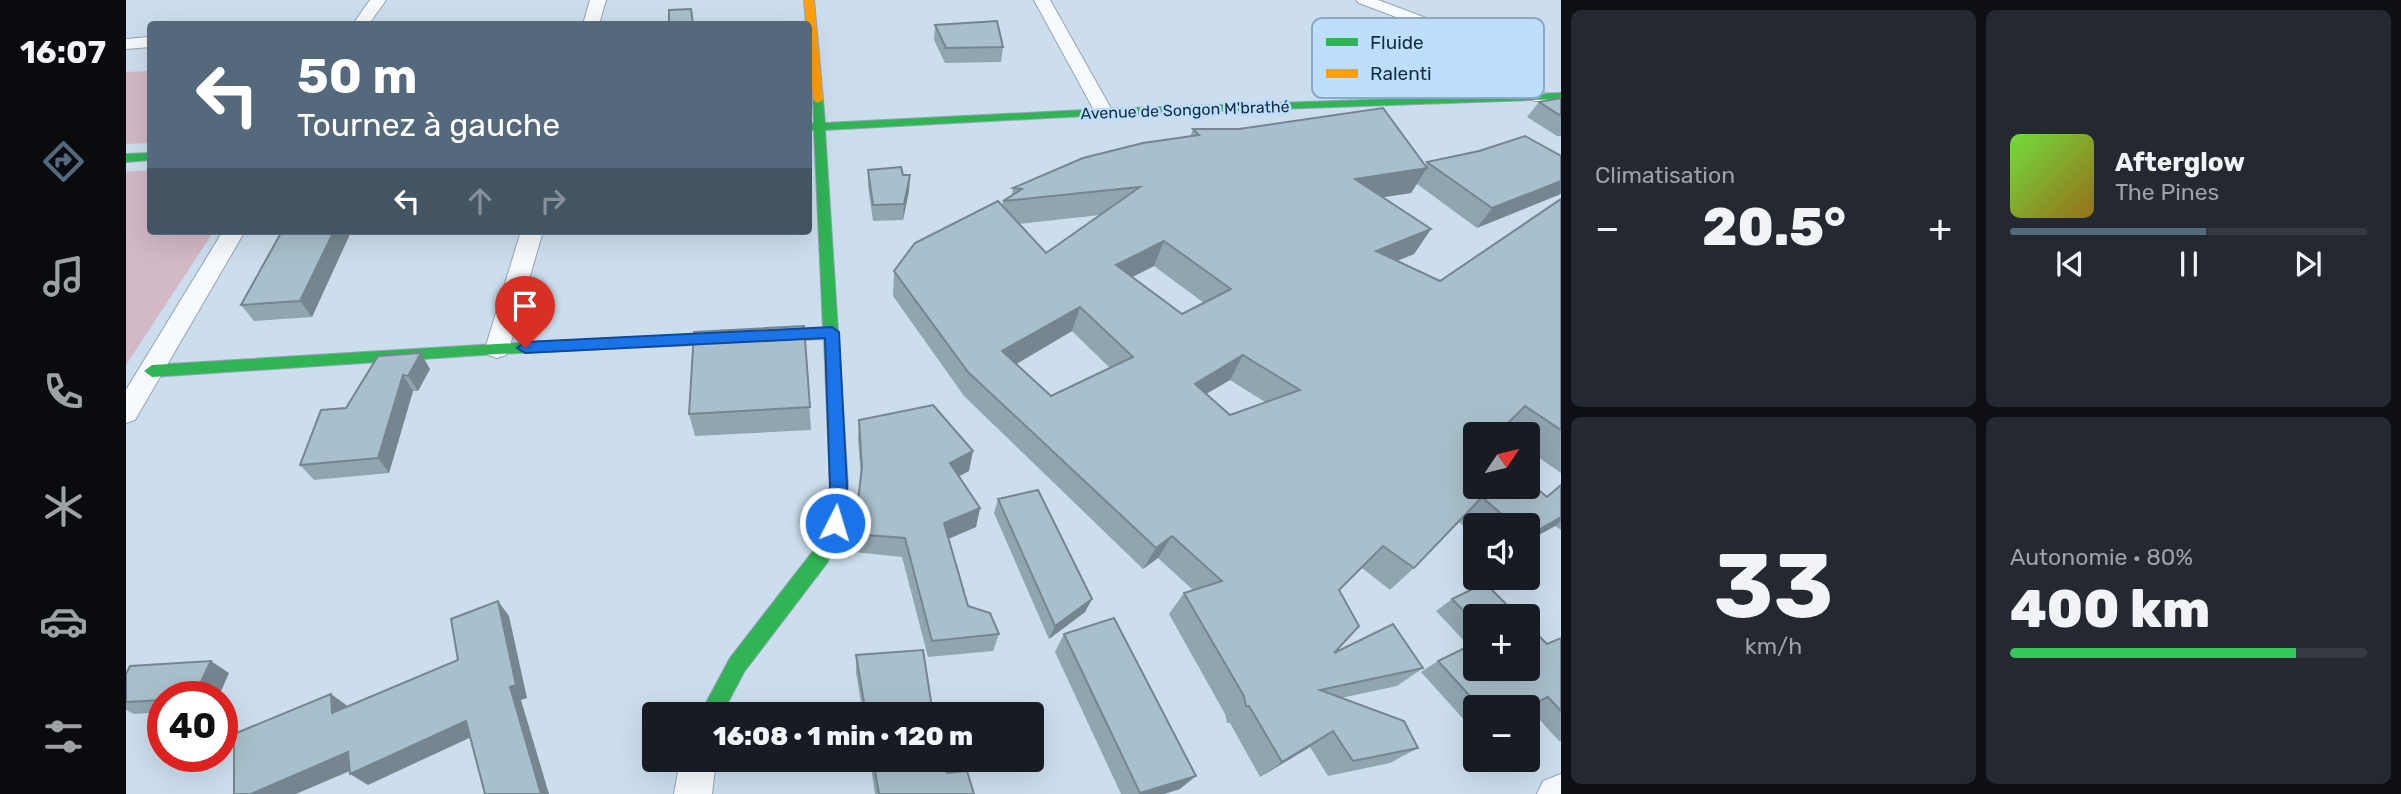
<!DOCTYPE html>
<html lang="fr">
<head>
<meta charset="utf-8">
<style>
  :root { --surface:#171b24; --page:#242831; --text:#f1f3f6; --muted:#9ea1a6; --line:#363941; --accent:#546a7c }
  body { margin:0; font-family:Rubik,sans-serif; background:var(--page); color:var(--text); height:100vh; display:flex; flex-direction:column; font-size:26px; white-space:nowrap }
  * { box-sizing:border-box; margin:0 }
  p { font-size:23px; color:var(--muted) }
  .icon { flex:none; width:38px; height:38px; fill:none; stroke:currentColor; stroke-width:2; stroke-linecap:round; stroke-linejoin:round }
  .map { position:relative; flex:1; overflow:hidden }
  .panel { display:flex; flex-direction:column; gap:10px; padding:10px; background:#0d0f14; width:840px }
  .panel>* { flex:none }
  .hud { position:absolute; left:21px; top:21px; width:665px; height:214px; border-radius:7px; box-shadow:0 7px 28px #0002; background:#546a7c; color:#fff; overflow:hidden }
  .needle { width:46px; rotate:55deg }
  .tools { position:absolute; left:1337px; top:422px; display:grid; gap:14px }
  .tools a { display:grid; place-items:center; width:77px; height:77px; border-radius:7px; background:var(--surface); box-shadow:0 7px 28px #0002; font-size:35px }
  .speed { position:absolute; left:21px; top:681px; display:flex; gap:14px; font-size:35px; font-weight:700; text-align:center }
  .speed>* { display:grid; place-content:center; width:91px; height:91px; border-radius:50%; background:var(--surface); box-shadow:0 7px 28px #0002; line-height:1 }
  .speed .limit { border:10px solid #d22; background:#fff; color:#111 }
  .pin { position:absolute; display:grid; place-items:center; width:60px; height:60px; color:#fff; margin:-72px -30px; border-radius:50% 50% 50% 0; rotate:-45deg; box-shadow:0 0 7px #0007 }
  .pin .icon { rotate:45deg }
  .me { position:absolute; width:77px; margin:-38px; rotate:5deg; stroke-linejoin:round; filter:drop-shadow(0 0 5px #0008) }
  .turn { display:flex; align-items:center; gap:24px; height:147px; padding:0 35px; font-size:32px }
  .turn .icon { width:91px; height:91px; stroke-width:2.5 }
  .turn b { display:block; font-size:49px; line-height:60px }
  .lanes { display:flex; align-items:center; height:66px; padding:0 35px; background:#0003; justify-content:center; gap:35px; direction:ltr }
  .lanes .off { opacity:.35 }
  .big { font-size:52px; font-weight:800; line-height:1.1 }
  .panel .card { flex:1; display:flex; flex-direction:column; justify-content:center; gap:10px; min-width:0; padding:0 24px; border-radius:10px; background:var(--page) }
  .panel .dial { align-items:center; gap:0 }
  .dial b { font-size:91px; line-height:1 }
  .song { display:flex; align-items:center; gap:21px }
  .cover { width:84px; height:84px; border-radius:10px; background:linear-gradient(135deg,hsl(100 70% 55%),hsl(40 70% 35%)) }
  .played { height:7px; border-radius:4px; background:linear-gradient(90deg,var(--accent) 55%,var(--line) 55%) }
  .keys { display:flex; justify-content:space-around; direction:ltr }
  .heat { display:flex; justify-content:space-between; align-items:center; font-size:38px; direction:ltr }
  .charge { height:10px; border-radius:5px; background:linear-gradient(90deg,#34c759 80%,var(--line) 0) }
  .panel .tiles { flex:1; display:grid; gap:10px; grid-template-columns:repeat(2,1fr) }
  .trip { position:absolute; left:516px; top:702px; width:402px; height:70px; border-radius:7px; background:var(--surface); box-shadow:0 7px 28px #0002; font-weight:800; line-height:70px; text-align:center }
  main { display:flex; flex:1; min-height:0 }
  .dock { display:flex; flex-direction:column; width:126px; justify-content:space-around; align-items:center; background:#090b0e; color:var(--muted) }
  .dock .icon { width:49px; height:49px }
  .dock .active { color:var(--accent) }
  .dock b { font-size:32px; color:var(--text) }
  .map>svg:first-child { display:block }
  .green { fill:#d3b8c6 }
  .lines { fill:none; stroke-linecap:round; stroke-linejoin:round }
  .street-casing { stroke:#93a5b5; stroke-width:2 }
  .fast-casing { stroke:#93a5b5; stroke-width:2 }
  .slow-casing { stroke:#93a5b5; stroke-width:2 }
  .street { fill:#f7fafc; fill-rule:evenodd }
  .fast { fill:#30b455; fill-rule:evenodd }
  .slow { fill:#ff9f0a; fill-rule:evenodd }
  .wall { fill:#90a5b0; fill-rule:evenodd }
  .shaded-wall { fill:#768690 }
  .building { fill:#a8c0cd; stroke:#768690; stroke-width:2; fill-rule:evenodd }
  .route { fill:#1a73e8; stroke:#114b97; stroke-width:2 }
  .labels { text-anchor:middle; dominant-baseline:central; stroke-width:5; stroke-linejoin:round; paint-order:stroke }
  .far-street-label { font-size:16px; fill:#142c3e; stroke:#bddffd }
  .key { fill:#bddffd; stroke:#8aa9c4; stroke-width:2 }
  .key-label { font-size:19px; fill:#142c3e }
</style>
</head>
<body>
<main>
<nav class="dock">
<b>16:07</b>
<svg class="icon active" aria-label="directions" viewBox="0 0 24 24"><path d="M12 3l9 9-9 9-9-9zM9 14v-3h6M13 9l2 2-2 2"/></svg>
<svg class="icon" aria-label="music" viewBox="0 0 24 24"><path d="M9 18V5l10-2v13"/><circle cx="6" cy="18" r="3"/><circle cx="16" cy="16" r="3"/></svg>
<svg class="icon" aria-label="phone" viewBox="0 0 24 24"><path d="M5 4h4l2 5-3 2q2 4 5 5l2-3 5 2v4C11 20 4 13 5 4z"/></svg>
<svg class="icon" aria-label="climate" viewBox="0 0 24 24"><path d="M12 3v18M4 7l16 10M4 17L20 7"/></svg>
<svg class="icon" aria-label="car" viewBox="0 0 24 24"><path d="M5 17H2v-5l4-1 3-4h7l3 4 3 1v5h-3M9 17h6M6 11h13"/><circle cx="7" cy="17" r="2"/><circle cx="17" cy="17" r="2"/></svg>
<svg class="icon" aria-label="filters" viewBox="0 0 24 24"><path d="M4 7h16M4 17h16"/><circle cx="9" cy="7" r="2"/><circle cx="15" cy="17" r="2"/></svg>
</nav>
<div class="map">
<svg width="1435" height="794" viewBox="0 0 1435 794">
  <rect width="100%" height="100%" fill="#ccdeee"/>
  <g class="green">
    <polygon points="24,71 24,143 0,144 0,72"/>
    <polygon points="24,170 24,231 88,231 0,365 0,172"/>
  </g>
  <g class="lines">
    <defs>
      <g id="street">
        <polygon points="244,0 260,0 243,24 227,24"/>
        <polygon points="464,0 480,0 473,24 457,24"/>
        <polygon points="908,0 924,0 987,112 984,116 972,116 969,112"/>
        <polygon points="1230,0 1252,0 1359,40 1423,97 1420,101 1408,101 1347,46 1233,3"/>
        <polygon points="24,37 24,47 0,49 0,39"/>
        <polygon points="97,231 119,231 9,420 0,423 0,390"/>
        <polygon points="395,231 417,231 383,349 380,355 371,358 362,355 359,349"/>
        <polygon points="554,760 590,760 586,794 548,794"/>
        <polygon points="1435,774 1435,794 1411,794 1417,781"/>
      </g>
      <g id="fast">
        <polygon points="1435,93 1435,99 978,115 699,130 722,486 718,523 701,563 618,672 596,714 574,714 604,658 687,551 700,523 704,486 698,339 371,354 26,377 18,371 26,365 371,344 697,328 688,130 682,130 682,124 688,123 687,100 692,97 697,100 699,123 978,109"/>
        <polygon points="0,154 24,153 24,160 0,162"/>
      </g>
      <polygon id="slow" points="678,0 688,0 697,100 692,103 687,100 682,24 680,24"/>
    </defs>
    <use href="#street" class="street-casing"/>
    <use href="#fast" class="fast-casing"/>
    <use href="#slow" class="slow-casing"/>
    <use href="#street" class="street"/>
    <use href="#fast" class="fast"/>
    <use href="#slow" class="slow"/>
  </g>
  <g class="wall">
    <polygon points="809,25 877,47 875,62 819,63 808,40"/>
    <polygon points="1435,98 1435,136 1431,136 1401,117 1413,102"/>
    <path d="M1067,129L1299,165L1301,162L1435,156L1351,228L1291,184L1285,193L1257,197L1305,229L1288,254L1271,261L1314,281L1435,199V473L1402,450V434H1379L1374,431L1349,434V486L1421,496L1435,484V530L1429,526L1402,541V525H1349V537L1333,522L1288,568L1264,590L1236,568L1213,590L1208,653L1297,668L1271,686L1215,698L1292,748L1264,763L1202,776L1184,747L1134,777L1104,723H1101L1099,714L1043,614L1058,593L1067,590L1032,558L1017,569L838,396L767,296L768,271L876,206L877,201L886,195L887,188L1064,137ZM974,215L920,253L893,224ZM1028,266L1078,303L1056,314L1006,277ZM946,331L984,368L925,396L890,364ZM1104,380L1139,402L1104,415L1080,394Z"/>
    <polygon points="742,170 777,175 784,175 783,191 777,220 747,221 742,186"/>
    <polygon points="156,231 222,231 224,234 186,317 128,321 115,305"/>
    <polygon points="678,326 685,430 569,436 563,414"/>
    <polygon points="252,356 304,369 292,391 287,391 263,473 188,480 174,465 220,408"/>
    <polygon points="733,420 843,471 833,476 854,508 850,527 822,539 842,606 873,634 867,651 802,657 776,557 728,552 728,534 735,477 732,440"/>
    <polygon points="872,499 966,599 959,612 923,639 868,513"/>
    <polygon points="1326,599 1349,616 1349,668 1421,644 1435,638 1435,741 1433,741 1402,707 1349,707 1349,732 1295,672 1312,661 1343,646 1310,611"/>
    <polygon points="938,634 1054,789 1038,794 995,794 929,652"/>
    <polygon points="730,655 807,714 737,714 730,673"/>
    <polygon points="103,673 37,696 37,712 8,714 0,710 0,674"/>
    <polygon points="744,760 817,760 821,773 848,794 749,794"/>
  </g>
  <g class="shaded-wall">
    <polygon points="1301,168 1285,193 1214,204 1229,179"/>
    <polygon points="784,175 783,191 777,220 778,204"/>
    <polygon points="1435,181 1435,194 1351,228 1366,208"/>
    <polygon points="1305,229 1288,254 1234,276 1250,251"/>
    <polygon points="208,231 222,231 224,234 186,317 174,301"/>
    <polygon points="1038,241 1028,266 981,290 990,265"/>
    <polygon points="954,307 946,331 870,376 876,351"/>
    <polygon points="295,353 304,369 292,391 282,376"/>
    <polygon points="1117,355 1104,380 1056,408 1069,384"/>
    <polygon points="277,375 287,391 263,473 252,458"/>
    <polygon points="847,451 843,471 820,483 824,463"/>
    <polygon points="854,508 850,527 815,542 818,523"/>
    <polygon points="1435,517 1435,521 1429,526 1402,541 1402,536"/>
    <polygon points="1046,536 1032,558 1017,569 1030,548"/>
    <polygon points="966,599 959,612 923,639 929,626"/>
    <polygon points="372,601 383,616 401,698 395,700 423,794 415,794 384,687"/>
    <polygon points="85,661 103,673 93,696 68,696"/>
    <polygon points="205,694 223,707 206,713"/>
    <polygon points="340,721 354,733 242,785 224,774"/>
    <polygon points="1207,731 1184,747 1134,777 1156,762"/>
    <polygon points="222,752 240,764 170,794 125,794"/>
    <polygon points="1070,776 1054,789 1038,794 1013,794"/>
  </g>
  <g class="building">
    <polygon points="565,9 567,24 543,24 543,10"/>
    <polygon points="871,21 877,47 820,48 809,25"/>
    <polygon points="1435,98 1435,116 1413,102"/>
    <path d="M1257,108L1301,168L1229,179L1305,229L1250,251L1314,281L1435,199V430L1399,406L1371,434H1349V486H1402V481L1421,497L1435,485V517L1402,536V525H1388L1356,497L1288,568L1257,546L1213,590L1233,626L1208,653L1267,624L1297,668L1194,690L1278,721L1292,748L1227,761L1207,731L1156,762L1123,706H1120L1118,696L1058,593L1096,581L1046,536L1030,548L842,372L768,271L789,243L872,201L920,253L1014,187L877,201L896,189L887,188L957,158L1017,143L1073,135L1067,129H1113ZM1038,241L1105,289L1056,314L990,265ZM954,307L1007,357L925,396L876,351ZM1117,355L1174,390L1104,415L1069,384Z"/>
    <polygon points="1399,136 1435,156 1435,181 1366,208 1301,162 1353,151"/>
    <polygon points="775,167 777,175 784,175 778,204 747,205 742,170"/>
    <polygon points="156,231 208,231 174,301 115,305"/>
    <polygon points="678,326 684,407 563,414 568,332"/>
    <polygon points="295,353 282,376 277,375 252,458 174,465 195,410 220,408 252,356"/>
    <polygon points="807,405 847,451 824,463 854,508 818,523 842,606 864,613 873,634 806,641 779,538 728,534 736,467 733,420"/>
    <polygon points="912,490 966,599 929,626 872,499"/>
    <polygon points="1359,583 1392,616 1349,616 1349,622 1326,599"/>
    <polygon points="372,601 390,685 384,687 415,794 359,794 340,721 224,774 222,752 125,794 108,794 108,734 205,694 206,713 332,660 325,619"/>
    <polygon points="988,618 1070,776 1014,793 938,634"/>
    <polygon points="1402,625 1421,644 1435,638 1435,711 1422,697 1401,707 1354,707 1312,661 1349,643 1349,668 1402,668"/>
    <polygon points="797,650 807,714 740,714 730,655"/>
    <polygon points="85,661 68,696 37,696 37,700 0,702 0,674 4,666"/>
    <polygon points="747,760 817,760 821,773 841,771 848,794 753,794"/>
  </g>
  <polygon class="route" points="706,327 713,332 721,486 718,523 716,528 709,531 703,528 700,523 704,486 699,338 399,353 391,348 399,342"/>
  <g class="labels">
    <g class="far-street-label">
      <text transform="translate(1059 110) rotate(-2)">Avenue de Songon M'brathé</text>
    </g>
  </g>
  <rect x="1186" y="18" width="232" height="80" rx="10" class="key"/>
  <rect x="1200" y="38" width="32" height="8" fill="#30b455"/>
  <rect x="1200" y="69" width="32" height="9" fill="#ff9f0a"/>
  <g class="key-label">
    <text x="1244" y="49">Fluide</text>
    <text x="1244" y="80">Ralenti</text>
  </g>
</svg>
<div class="tools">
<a><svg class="needle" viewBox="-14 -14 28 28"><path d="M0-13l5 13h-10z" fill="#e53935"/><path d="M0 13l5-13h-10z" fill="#9ea1a6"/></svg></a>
<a><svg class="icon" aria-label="sound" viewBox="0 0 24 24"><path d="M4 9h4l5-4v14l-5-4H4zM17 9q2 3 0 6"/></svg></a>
<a>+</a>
<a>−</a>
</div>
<div class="speed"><div class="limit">40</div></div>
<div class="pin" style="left:399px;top:348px;background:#d93025"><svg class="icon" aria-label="arrive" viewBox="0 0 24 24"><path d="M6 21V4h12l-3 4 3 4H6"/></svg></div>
<svg class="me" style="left:709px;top:523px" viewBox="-20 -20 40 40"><circle r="17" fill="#1a73e8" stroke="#fff" stroke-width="3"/><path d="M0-11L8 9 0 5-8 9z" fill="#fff"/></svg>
<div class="trip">16:08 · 1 min · 120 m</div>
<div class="hud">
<div class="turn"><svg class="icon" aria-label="left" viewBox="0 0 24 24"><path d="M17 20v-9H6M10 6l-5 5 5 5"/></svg><div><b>50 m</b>Tournez à gauche</div></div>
<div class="lanes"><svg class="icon" aria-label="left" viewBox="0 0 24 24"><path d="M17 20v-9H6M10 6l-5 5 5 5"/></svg><svg class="icon off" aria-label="ahead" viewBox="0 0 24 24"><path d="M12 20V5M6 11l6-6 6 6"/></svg><svg class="icon off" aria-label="right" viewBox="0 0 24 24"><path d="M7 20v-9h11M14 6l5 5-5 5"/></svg></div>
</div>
</div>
<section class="panel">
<div class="tiles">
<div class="card"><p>Climatisation</p>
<div class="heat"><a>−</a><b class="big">20.5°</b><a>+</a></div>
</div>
<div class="card">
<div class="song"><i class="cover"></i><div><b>Afterglow</b><p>The Pines</p></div></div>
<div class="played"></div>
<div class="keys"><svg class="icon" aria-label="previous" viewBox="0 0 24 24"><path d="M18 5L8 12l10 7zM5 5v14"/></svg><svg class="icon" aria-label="pause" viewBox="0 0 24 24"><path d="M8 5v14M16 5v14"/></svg><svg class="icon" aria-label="next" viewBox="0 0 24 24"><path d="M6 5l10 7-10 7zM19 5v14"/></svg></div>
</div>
<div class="card dial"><b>33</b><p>km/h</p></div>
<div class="card"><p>Autonomie · 80%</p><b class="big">400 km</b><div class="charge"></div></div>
</div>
</section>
</main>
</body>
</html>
